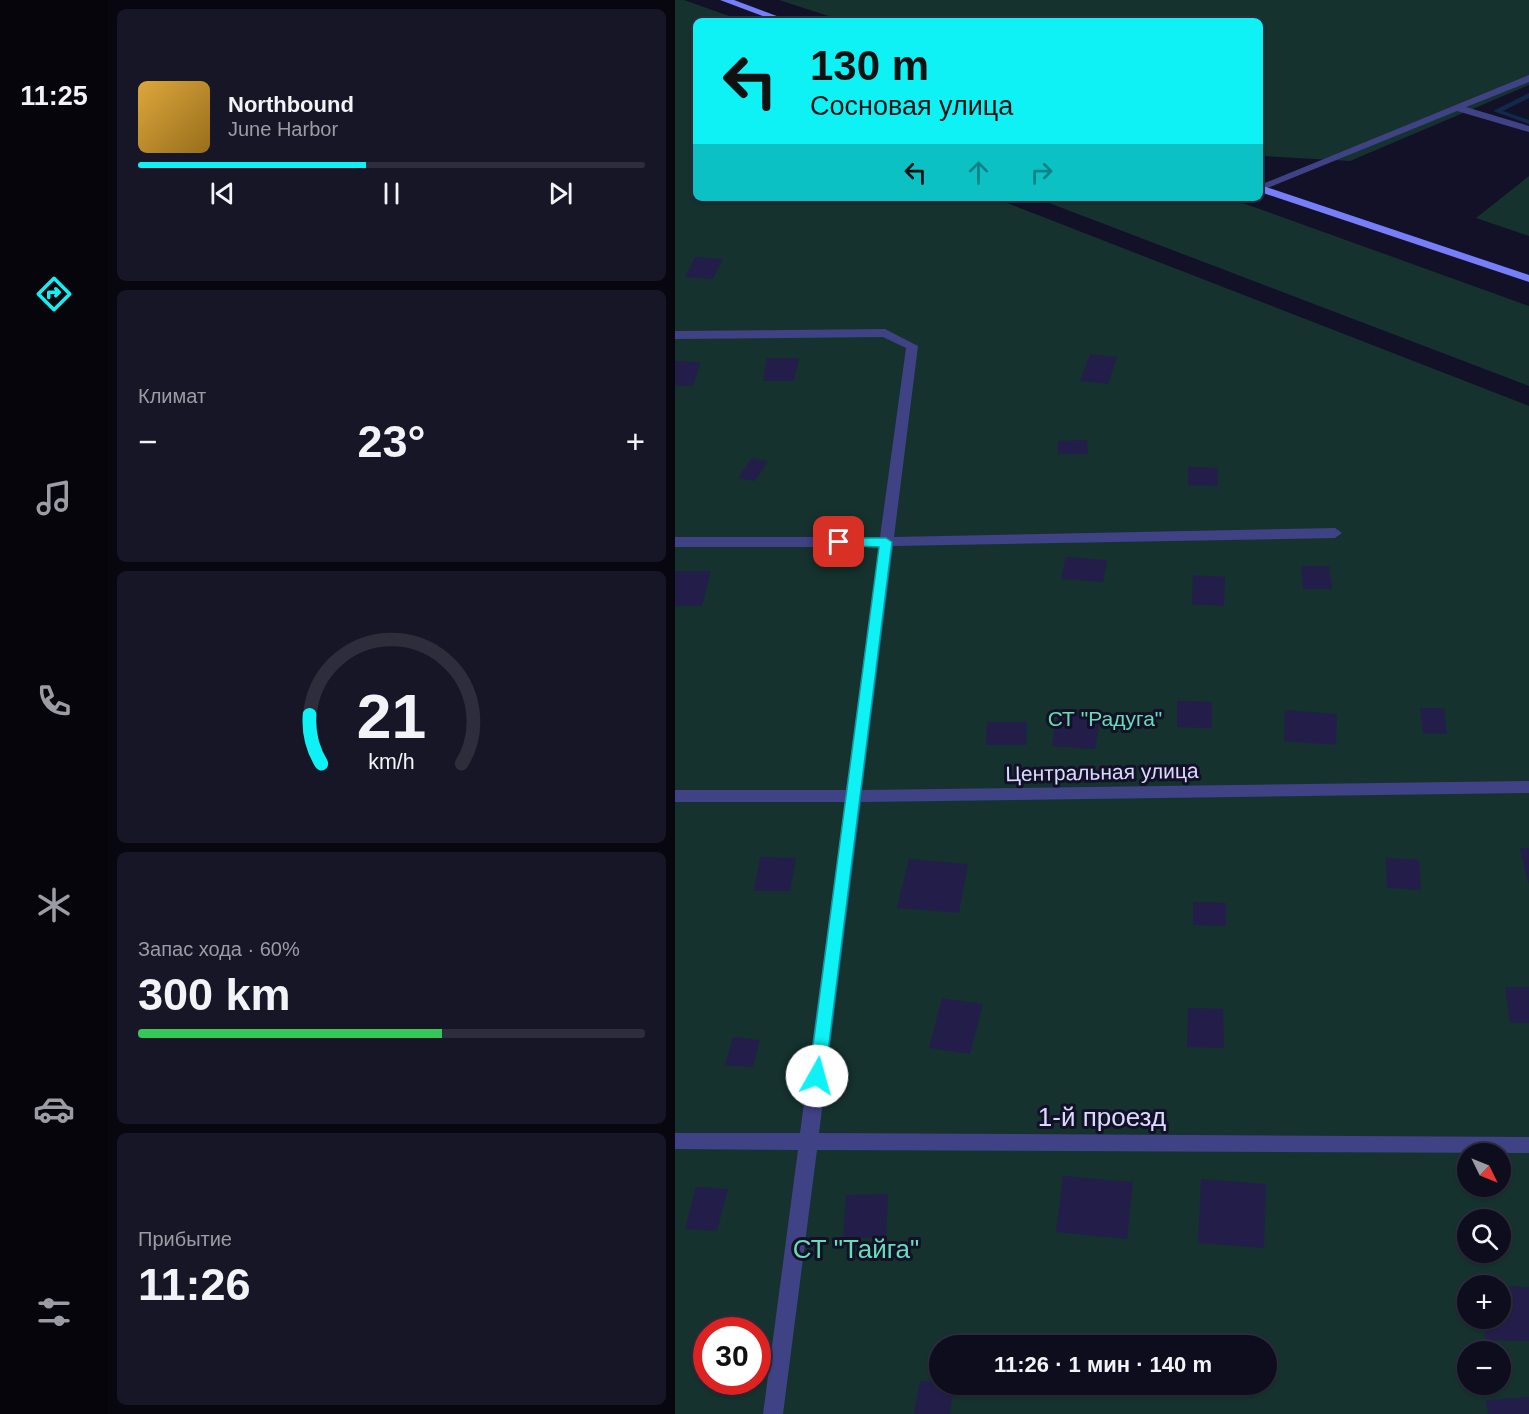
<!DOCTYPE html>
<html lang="ru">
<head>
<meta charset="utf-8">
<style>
  :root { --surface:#0e0d1e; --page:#171627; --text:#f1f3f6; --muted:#9b9ca4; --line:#2e2d3c; --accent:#0ff2f5 }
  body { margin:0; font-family:Helvetica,sans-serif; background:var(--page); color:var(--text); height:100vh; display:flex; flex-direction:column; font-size:22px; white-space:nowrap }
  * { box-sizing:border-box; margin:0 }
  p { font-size:20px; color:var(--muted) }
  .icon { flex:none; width:33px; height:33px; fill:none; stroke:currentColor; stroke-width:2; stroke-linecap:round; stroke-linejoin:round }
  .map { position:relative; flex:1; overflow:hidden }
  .panel { display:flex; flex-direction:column; gap:9px; padding:9px; background:#080710; width:567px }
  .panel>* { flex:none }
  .hud { position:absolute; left:18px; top:18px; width:570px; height:183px; border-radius:9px; box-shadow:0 2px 4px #0004,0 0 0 2px var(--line); background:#0ff2f5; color:#111; overflow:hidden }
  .needle { width:39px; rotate:133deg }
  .controls { position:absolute; left:782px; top:1143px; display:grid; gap:12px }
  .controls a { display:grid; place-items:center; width:54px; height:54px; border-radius:50%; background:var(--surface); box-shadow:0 2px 4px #0004,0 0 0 2px var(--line); font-size:30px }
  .speed { position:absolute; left:18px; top:1317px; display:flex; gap:12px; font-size:30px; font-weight:700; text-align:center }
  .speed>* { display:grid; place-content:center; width:78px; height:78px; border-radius:50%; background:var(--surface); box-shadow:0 2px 4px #0004,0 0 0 2px var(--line); line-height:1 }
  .speed .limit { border:9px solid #d22; background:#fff; color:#111 }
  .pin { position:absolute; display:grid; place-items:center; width:51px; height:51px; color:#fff; margin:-26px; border-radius:12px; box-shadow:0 3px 9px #0006 }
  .me { position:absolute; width:66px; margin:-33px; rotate:7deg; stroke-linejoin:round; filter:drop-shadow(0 0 4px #0008) }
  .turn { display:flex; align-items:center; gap:21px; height:126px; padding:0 18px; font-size:27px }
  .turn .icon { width:78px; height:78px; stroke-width:2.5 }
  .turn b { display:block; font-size:42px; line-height:51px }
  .lanes { display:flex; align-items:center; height:57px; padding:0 18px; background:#0003; justify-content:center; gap:30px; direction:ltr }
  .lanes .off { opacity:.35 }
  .big { font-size:45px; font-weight:700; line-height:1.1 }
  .panel .widget { flex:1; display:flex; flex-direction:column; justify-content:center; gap:9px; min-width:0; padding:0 21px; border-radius:9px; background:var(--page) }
  .panel .dial { align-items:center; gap:0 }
  .dial svg { height:156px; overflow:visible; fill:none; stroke:var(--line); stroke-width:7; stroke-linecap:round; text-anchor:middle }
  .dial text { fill:var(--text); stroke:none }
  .song { display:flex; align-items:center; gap:18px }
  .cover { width:72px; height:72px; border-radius:9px; background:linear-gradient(135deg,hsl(40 70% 55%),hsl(40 70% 35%)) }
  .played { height:6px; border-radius:3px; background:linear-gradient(90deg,var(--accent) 45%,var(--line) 45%) }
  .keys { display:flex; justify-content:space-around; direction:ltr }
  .heat { display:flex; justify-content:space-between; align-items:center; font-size:33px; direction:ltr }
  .charge { height:9px; border-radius:4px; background:linear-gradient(90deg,#34c759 60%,var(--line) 0) }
  .trip { position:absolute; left:254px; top:1335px; width:348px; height:60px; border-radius:30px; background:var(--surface); box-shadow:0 2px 4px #0004,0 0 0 2px var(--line); font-weight:700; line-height:60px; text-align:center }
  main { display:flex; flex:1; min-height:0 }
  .dock { display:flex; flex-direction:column; width:108px; justify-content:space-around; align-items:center; background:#06050c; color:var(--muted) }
  .dock .icon { width:42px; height:42px }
  .dock .on { color:var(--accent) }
  .dock b { font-size:27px; color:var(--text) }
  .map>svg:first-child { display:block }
  .green { fill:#15322f; fill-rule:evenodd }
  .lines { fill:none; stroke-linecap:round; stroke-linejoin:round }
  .stream { fill:#0f2a4a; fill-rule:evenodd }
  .building { fill:#231e49 }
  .minor { fill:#3f4285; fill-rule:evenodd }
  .secondary { fill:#767ef9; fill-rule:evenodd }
  .route { fill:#0ff2f5; stroke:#0a9d9f; stroke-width:1.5 }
  .labels { text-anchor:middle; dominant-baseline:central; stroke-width:6; stroke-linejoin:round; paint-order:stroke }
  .park-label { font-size:21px; fill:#68dcb5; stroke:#131128 }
  .street-label { font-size:21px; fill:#dbdafd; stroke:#131128 }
  .near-street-label { font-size:26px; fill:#dbdafd; stroke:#131128 }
  .near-park-label { font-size:26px; fill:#68dcb5; stroke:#131128 }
</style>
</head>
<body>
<main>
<nav class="dock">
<b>11:25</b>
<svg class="icon on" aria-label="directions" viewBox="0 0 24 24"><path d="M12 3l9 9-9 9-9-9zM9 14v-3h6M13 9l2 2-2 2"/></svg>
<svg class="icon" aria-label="music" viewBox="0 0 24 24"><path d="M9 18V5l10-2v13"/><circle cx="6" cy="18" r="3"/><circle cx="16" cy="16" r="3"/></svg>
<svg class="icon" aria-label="phone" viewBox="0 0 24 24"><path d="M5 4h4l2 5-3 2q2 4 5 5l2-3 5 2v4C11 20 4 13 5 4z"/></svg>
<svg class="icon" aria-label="climate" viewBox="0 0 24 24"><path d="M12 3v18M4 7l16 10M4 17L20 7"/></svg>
<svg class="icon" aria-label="car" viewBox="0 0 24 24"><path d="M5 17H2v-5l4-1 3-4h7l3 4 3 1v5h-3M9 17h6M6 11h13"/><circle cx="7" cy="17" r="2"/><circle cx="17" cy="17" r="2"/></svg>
<svg class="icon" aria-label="filters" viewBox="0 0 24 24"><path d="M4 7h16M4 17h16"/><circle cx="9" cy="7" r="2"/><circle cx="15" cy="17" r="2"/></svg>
</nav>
<section class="panel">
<div class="widget">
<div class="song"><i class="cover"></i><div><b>Northbound</b><p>June Harbor</p></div></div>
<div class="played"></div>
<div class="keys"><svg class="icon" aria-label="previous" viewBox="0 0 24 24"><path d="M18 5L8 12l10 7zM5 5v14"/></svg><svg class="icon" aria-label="pause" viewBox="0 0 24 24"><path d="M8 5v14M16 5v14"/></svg><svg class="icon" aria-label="next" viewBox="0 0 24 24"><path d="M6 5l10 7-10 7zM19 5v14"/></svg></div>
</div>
<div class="widget"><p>Климат</p>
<div class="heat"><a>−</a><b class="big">23°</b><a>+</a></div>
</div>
<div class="widget dial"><svg viewBox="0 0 100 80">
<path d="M14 69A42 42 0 1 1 86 69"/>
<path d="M14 69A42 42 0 0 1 8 44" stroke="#0ff2f5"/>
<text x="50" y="56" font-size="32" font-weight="700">21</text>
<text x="50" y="72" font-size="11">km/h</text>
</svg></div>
<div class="widget"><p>Запас хода · 60%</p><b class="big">300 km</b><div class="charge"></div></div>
<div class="widget"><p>Прибытие</p><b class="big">11:26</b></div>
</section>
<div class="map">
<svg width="854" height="1414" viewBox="0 0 854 1414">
  <rect width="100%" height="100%" fill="#131128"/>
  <g class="green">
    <path d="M0,0H9L68,21H21V198H319L854,406V1414H0ZM792,1154H825V1186H792ZM792,1220H825V1252H792ZM792,1286H825V1318H792ZM32,1330H82V1382H32ZM264,1346H591V1384H264ZM792,1352H825V1384H792Z"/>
    <polygon points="104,0 854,0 854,85 675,161 587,156 585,155 585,21 169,21"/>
    <polygon points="854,176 854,236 801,218"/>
    <polygon points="361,198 554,198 854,306 854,386"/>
  </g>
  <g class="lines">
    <polygon class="stream" points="854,93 854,98 828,111 854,120 854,124 818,111"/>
  </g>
  <g class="building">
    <polygon points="20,257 48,259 38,279 10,277"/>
    <polygon points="415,354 442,357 433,384 405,381"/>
    <polygon points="92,358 124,358 119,381 88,381"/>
    <polygon points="0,361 26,362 18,386 0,386"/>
    <polygon points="412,440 413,454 383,454 383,441"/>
    <polygon points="77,458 93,461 80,481 63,478"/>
    <polygon points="513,467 543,468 543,486 513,485"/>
    <polygon points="391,557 432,560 428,582 386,579"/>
    <polygon points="626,566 654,566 657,589 628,589"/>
    <polygon points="0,571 36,571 27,606 0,606"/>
    <polygon points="518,575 550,577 549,606 517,604"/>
    <polygon points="502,701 537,702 537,728 502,727"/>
    <polygon points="745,708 769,708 772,734 748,733"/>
    <polygon points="610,710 662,714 661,745 609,741"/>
    <polygon points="382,714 425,716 420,749 377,746"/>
    <polygon points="312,722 352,722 351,745 311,745"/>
    <polygon points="845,848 854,848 854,883 853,883"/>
    <polygon points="85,857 121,858 115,891 79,891"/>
    <polygon points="711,858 744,860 746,890 712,888"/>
    <polygon points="234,859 293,864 284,913 222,908"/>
    <polygon points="518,902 551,903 551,926 518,925"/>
    <polygon points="830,987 854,987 854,1023 835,1023"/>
    <polygon points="267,998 308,1004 295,1054 254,1048"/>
    <polygon points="513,1008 548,1009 549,1048 512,1047"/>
    <polygon points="58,1037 85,1040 78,1067 50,1065"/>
    <polygon points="388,1176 458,1182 452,1239 381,1232"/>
    <polygon points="526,1179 591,1184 589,1248 523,1243"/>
    <polygon points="21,1187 53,1189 42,1231 10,1229"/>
    <polygon points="213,1194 211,1237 168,1239 171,1195"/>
    <polygon points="825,1286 854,1287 854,1341 811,1340 809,1318 825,1318"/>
    <polygon points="245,1381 279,1384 275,1414 239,1414"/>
    <polygon points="854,1397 854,1414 813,1414 811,1400"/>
  </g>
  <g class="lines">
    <g class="minor">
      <polygon points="854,75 854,82 791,107 854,126 854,132 782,111 585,191 585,185"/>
      <polygon points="210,329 243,346 219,537 660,528 667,533 660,538 218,546 187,790 854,781 854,793 186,802 144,1133 854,1137 854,1153 142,1150 108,1414 88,1414 123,1150 0,1149 0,1133 125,1133 170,802 0,802 0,790 171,790 204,547 0,547 0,537 205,537 231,348 208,337 0,339 0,331"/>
    </g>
    <g class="secondary">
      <polygon points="45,0 59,0 115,21 101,21"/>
      <polygon points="585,185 854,275 854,282 585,192"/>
    </g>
  </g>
  <polygon class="route" points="164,538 211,538 217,542 150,1076 148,1081 142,1083 136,1081 134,1076 204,547 160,545 158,542 160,539"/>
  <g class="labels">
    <g class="park-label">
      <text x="430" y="718">СТ "Радуга"</text>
    </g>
    <g class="street-label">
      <text transform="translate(427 772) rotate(-1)">Центральная улица</text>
    </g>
    <g class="near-street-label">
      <text x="427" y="1117">1-й проезд</text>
    </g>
    <g class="near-park-label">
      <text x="181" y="1249">СТ "Тайга"</text>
    </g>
  </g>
</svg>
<div class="controls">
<a><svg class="needle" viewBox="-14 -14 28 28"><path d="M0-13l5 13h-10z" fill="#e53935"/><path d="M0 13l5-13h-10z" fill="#9b9ca4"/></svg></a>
<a><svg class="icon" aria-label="search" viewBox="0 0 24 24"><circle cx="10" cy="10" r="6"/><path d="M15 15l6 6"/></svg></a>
<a>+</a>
<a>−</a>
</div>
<div class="speed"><div class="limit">30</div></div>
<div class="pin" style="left:164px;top:542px;background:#d93025"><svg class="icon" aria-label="arrive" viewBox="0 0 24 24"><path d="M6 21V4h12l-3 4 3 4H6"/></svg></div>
<svg class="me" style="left:142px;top:1076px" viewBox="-20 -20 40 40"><circle r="19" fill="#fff"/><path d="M0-13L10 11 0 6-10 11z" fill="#0ff2f5"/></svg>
<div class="trip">11:26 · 1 мин · 140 m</div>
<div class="hud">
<div class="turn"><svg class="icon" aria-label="left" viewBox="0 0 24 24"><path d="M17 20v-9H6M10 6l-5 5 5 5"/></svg><div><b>130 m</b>Сосновая улица</div></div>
<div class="lanes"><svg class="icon" aria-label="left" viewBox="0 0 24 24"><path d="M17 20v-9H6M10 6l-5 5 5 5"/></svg><svg class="icon off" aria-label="ahead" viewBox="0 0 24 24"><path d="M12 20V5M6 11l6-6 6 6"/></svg><svg class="icon off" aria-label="right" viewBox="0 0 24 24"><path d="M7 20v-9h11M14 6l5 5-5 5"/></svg></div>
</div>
</div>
</main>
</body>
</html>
